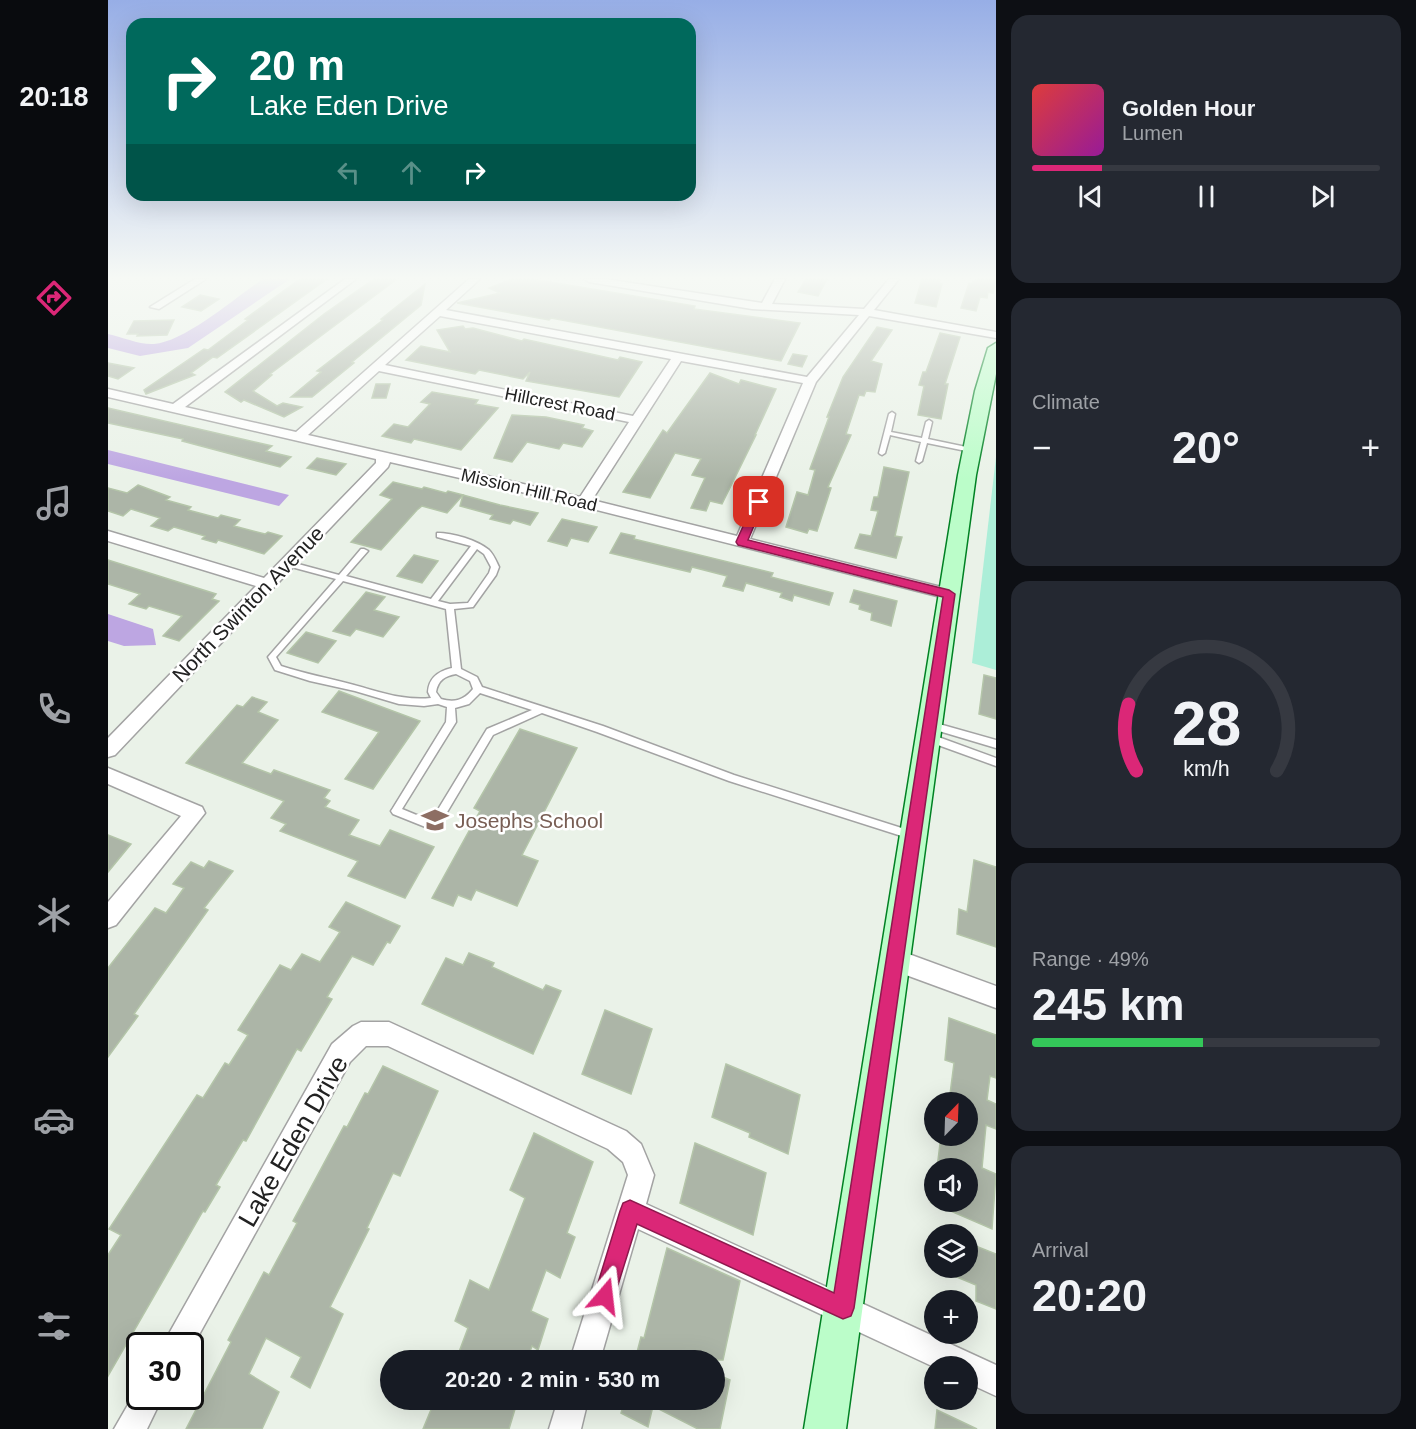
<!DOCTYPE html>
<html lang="en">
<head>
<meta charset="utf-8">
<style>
  :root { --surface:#171b24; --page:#242831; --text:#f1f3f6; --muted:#9ea1a6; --line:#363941; --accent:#db2777 }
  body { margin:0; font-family:Arial,sans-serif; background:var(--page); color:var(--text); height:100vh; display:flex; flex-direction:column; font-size:22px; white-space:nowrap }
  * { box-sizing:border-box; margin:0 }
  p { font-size:20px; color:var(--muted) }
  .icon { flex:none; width:33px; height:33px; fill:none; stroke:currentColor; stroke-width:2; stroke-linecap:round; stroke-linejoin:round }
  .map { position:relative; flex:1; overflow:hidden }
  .side { display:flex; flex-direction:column; gap:15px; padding:15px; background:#0d0f14; width:420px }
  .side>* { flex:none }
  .top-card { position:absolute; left:18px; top:18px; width:570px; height:183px; border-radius:18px; box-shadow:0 6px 24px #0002; background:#00695c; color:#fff; overflow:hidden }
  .needle { width:39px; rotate:23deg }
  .tools { position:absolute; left:816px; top:1092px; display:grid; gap:12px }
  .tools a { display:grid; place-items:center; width:54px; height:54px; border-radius:50%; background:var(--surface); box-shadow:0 6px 24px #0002; font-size:30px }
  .speed { position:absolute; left:18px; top:1332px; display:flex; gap:12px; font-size:30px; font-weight:700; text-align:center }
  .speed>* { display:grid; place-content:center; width:78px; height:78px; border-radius:50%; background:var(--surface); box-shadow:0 6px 24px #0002; line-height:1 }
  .speed .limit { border:3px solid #111; border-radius:9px; background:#fff; color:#111 }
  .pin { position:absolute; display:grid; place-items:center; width:51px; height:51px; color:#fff; margin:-26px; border-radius:12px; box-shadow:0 3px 9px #0006 }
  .me { position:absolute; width:66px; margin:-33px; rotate:17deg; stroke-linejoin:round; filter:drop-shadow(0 0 4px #0008) }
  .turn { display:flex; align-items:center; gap:21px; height:126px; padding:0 24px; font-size:27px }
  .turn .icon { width:78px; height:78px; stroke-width:2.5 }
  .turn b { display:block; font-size:42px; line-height:51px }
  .lanes { display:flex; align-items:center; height:57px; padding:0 24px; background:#0003; justify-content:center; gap:30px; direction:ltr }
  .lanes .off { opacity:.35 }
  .big { font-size:45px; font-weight:800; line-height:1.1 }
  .side .card { flex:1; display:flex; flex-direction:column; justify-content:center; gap:9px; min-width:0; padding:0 21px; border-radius:18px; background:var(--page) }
  .side .dial { align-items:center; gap:0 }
  .dial svg { height:156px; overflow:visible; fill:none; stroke:var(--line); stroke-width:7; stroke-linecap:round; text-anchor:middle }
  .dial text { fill:var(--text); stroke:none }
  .song { display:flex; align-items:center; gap:18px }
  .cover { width:72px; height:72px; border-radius:9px; background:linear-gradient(135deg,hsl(0 70% 55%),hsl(300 70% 35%)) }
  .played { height:6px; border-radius:3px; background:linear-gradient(90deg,var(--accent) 20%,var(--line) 20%) }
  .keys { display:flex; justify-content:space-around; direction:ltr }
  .heat { display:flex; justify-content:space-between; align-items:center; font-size:33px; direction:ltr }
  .charge { height:9px; border-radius:4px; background:linear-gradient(90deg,#34c759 49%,var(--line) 0) }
  .trip { position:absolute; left:272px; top:1350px; width:345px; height:60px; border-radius:30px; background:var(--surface); box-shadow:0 6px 24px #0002; font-weight:800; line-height:60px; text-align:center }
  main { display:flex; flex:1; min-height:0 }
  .menu { display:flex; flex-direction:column; width:108px; justify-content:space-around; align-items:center; background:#090b0e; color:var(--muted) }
  .menu .icon { width:42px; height:42px }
  .menu .current { color:var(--accent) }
  .menu b { font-size:27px; color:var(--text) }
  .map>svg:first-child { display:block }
  .grass { fill:#aceed8 }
  .water { fill:#bda6e2 }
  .building { fill:#acb5a7; stroke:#b4c5a9; stroke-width:1.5 }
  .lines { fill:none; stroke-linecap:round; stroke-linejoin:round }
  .lane-casing { stroke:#a3a3a3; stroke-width:3 }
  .street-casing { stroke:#a3a3a3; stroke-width:3 }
  .secondary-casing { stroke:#008123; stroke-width:3 }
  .lane { fill:#fff; fill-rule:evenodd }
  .street { fill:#fff; fill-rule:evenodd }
  .secondary { fill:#bbfdc9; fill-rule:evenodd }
  .route { fill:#db2777; stroke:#8e194d; stroke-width:1.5 }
  .labels { text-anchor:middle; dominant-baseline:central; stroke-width:5; stroke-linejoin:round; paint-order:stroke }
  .far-street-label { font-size:18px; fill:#222; stroke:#fff }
  .street-label { font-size:21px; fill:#222; stroke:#fff }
  .education-label { font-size:21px; fill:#785e54; stroke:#fff; text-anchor:start }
  .near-street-label { font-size:26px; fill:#222; stroke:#fff }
</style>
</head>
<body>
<main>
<nav class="menu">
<b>20:18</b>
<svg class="icon current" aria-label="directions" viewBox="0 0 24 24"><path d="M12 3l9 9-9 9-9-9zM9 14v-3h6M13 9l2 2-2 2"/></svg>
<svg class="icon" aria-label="music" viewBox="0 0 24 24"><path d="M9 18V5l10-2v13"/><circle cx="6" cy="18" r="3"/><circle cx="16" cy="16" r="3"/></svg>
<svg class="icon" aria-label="phone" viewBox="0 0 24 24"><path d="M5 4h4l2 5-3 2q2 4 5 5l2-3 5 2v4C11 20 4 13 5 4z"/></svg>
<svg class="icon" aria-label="climate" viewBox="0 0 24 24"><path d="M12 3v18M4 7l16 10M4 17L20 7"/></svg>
<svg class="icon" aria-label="car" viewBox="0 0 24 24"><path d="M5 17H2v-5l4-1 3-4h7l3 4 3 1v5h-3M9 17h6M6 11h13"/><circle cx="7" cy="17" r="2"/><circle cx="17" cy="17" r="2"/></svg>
<svg class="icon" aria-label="filters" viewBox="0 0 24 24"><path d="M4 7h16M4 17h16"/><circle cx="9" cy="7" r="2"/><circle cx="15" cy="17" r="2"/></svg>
</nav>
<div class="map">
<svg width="888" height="1429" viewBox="0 0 888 1429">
  <rect width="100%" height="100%" fill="#eaf2e8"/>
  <polygon class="grass" points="888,457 888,670 864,663"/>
  <g class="water">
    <path d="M155,279H182L80,348L32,356L0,348V334C14,337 32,345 46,344C77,342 128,297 155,279Z"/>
    <polygon points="0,450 181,495 171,506 0,464"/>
    <polygon points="0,614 45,629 48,645 16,646 0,641"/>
  </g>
  <g class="building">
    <polygon points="192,279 219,279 109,358 105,357 83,373 87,375 38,394 36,390 96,349 100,350 140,320 137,319"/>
    <polygon points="266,279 289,279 162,374 164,375 145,391 169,406 175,403 194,407 176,417 136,400 133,402 117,392 216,314"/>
    <polygon points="404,279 424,279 587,306 586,309 692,323 673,361 443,318 441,320 349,303 392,293 381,288"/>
    <polygon points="698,279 719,279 710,296 690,292"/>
    <polygon points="814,279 832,279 831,283 834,284 828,307 807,303"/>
    <polygon points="868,279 888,279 885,293 880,292 879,298 872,297 868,311 853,308 861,283 863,284"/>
    <polygon points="317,284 313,305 244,362 246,363 204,397 183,397 213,372 209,371 275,320 273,319"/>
    <polygon points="92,295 111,299 93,311 74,307"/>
    <polygon points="66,320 59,335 29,336 30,334 19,334 26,321"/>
    <polygon points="355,326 357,329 365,328 414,341 416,339 510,360 512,357 534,362 511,397 418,381 422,372 415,379 371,370 367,374 298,360 313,346 342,352 329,330"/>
    <polygon points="769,327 784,330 763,361 774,364 767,392 758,391 756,396 751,395 738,434 743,435 720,487 723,488 709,531 701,529 699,533 678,527 689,492 700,495 707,470 702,469 721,417 719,417 735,377"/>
    <polygon points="832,333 852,337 837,384 840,384 833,419 810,415 816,386 811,385 815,372 818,372"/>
    <polygon points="685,354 699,356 694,367 680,364"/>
    <polygon points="0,363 26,368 10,379 0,376"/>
    <polygon points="602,373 631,384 633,380 668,389 647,435 648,435 614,504 602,501 598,511 583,508 597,478 584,475 593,459 567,453 542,498 515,492 555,430 559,433"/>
    <polygon points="268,384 282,384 278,398 264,398"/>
    <polygon points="324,392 370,400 367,404 390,408 353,450 306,439 303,443 274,436 286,424 300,427 322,404 313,402"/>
    <polygon points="0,408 164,446 158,451 183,457 172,467 74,441 75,439 0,423"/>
    <polygon points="404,415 438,417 476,425 474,428 485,431 474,447 455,443 451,449 419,442 404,462 386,458"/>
    <polygon points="209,458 238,464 228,475 199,468"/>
    <polygon points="776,467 801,472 787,536 794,537 788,558 747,548 752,534 763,536 770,511 763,510 766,497 770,497"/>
    <polygon points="285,482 314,489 316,487 338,493 340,491 355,495 339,513 314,506 309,510 273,550 243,542 284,499 272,495"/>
    <polygon points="30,485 62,497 58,500 83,507 80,510 110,518 113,515 132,520 126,526 157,534 160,532 174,536 156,554 110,540 108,543 94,539 97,536 66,527 60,531 43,526 52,518 23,509 15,516 0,511 0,488 19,493"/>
    <polygon points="355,495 392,505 430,513 422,525 405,520 402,524 382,519 385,515 352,506"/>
    <polygon points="454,519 489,527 480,542 463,538 459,546 440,541"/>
    <polygon points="513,533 527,536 526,539 665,573 663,577 725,593 721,605 686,595 684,601 672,597 674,593 638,583 635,591 615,586 619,576 584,567 582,572 502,553"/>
    <polygon points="306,555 330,561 314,583 289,576"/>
    <polygon points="0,560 108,594 104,599 111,601 71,641 55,636 74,616 41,606 38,609 21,604 32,594 0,584"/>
    <polygon points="746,590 789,601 783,626 763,620 764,613 751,609 752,605 742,602"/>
    <polygon points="258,592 277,597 266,610 291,617 275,637 248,629 242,636 225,631"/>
    <polygon points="198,632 228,641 210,663 179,653"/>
    <polygon points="876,675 888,678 888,719 871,714"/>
    <polygon points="231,691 312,721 265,789 237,779 271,732 214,712"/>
    <polygon points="144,697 159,702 150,712 170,720 134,763 163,774 166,770 222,790 216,798 222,801 217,807 251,820 241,835 272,846 282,830 326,847 297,898 240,876 250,861 172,831 178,824 163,818 176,801 78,763 129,705 135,707"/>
    <polygon points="412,729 469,748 414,855 430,861 409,906 368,890 363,900 350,895 345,906 324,898 372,811 366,808"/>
    <polygon points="0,835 23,844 0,872"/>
    <polygon points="866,860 888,867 888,947 849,934 851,909 859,912"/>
    <polygon points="101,861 125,871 96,908 100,910 26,1014 30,1016 0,1057 0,968 47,908 58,913 76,888 65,884 83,862 96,868"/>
    <polygon points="238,902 292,926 282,943 279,942 265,965 244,956 219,997 224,999 193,1051 189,1049 138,1141 135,1140 108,1185 112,1187 97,1212 95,1211 0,1376 0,1255 13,1235 1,1229 89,1095 95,1098 117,1063 121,1065 140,1035 130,1030 172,965 183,970 194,954 212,962 232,932 221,927"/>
    <polygon points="361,953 386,963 384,967 435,990 438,985 453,991 425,1054 314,1004 338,958 355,965"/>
    <polygon points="497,1010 544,1029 523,1094 474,1074"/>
    <polygon points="841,1018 888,1035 888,1078 882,1076 879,1100 888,1104 888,1129 878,1125 874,1168 888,1174 884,1229 822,1202 860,1202 860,1168 829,1168 833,1136 860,1136 860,1102 841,1102 846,1063 837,1060"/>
    <polygon points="618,1064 692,1095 680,1154 641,1137 642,1133 604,1117"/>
    <polygon points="275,1066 330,1091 292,1176 285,1173 259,1228 261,1229 222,1307 235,1314 202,1388 183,1377 193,1357 158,1338 141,1374 171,1392 154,1429 78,1429 123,1342 120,1340 156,1272 161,1275 189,1223 185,1221 236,1126 239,1127 257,1093 260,1094"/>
    <polygon points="426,1133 485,1162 459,1233 467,1237 452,1278 438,1270 423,1311 440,1319 430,1350 424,1346 419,1360 348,1360 360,1328 347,1321 362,1280 381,1290 417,1198 402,1190"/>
    <polygon points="587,1143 658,1173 645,1235 572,1203"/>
    <polygon points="860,1243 888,1254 888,1309 868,1301 868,1285 827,1268 860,1268"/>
    <polygon points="559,1248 632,1281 615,1360 527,1360 533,1337 536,1338"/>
    <polygon points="606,1373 622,1380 612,1429 590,1429 545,1406 540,1427 513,1413 517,1400 606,1400"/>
    <polygon points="327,1400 390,1400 407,1409 401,1429 315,1429"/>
    <polygon points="829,1410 869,1429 827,1429"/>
  </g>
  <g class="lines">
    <defs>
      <g id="lane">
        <polygon points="784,412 787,414 783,432 814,438 818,422 821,420 824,422 820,439 863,448 866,450 863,452 819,443 814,461 811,463 808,461 813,442 782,435 777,453 774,455 772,454 771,453 781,414"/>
        <path d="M329,533C345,533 369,540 381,550C386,555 388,561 391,567L388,575L365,607L346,609L353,669L369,677L374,687L495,726L626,775L803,831L807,832L808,835L807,838L803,839L621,781L489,732L434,713L385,735L329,829L325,830L285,814L283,811L285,808L338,722L339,707L330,704L316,706L291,704L247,691L202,681L167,670L160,657L228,579L176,565V561H179L231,575L253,549H256L260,551L238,576L323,599L363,546L329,537ZM369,549L376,554L383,567L381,573L360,603L342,604L330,601ZM235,581L338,609L344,668C331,671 321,677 320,692L323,698C296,701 272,692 246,685C221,678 197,674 173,666L168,657ZM348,674L362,681L365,689C356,700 347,703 333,699L328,692C330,680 337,676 348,674ZM372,693L424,710L379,729L323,821L294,809L348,722L347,708L361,704Z"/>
        <polygon points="824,722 888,740 888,748 821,728 819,726 821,724"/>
        <polygon points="822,734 888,758 888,766 819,741 817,738 819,735"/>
      </g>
      <g id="street">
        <polygon points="87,279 98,279 51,309 42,307"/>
        <path d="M237,279H248L77,407L188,432L361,279H372L338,310L699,377L751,315L644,309L481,282L476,279H497L654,303L667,279H677L664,304L756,309L781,279H791L766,310L888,332V338L761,316L708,382L642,539L841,589L847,590L849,594L847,598L841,599L461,503L282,462L280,467L7,755L0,757V738L148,586L0,541V531L156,578L268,463V459L0,397V389L65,404ZM332,316L563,359L525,416L277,365ZM573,361L695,383L629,536L484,500ZM271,371L521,422L472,497L200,435Z"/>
        <polygon points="0,768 94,807 97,813 8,925 0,928 0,902 73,816 0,784"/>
        <polygon points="787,949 888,986 888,1008 779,968 776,960 779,952"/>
        <polygon points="253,1022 281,1022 518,1131 533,1144 546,1175 538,1204 888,1365 888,1396 860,1383 860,1366 826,1367 530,1229 492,1360 462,1360 520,1175 515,1162 500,1149 280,1046 258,1046 242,1062 82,1351 82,1346 54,1346 224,1044 245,1026"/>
        <polygon points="32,1384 32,1396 55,1396 39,1429 6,1429"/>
        <polygon points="450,1400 480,1400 473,1429 441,1429"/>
      </g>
      <polygon id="secondary" points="888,343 888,374 868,475 738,1429 696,1429 850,475 867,391 880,348"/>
    </defs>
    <use href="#lane" class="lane-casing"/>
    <use href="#street" class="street-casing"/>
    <use href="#secondary" class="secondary-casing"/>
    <use href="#lane" class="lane"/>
    <use href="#street" class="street"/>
    <use href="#secondary" class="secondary"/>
  </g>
  <linearGradient id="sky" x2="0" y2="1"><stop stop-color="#97aee6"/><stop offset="0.58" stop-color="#f6f9f5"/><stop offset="1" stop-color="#f6f9f5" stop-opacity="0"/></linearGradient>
  <rect width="888" height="479" fill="url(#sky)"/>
  <polygon class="route" points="651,499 656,502 640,540 841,590 847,594 746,1308 743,1316 735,1319 529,1224 504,1304 497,1307 489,1304 486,1296 512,1211 515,1203 522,1200 726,1293 835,597 630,545 628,542 646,502"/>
  <defs>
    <symbol id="school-bare" viewBox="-9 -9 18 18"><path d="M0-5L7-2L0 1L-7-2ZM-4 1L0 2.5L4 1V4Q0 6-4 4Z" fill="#8d6e63" stroke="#fff" stroke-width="2.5" paint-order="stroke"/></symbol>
  </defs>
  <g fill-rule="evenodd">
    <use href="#school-bare" x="308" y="801" width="38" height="38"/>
  </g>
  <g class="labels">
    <g class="far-street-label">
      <text transform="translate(452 404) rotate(11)">Hillcrest Road</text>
      <text transform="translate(421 490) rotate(13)">Mission Hill Road</text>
    </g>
    <g class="street-label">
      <text transform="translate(140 604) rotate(-46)">North Swinton Avenue</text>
    </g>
    <g class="education-label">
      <text x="347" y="820">Josephs School</text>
    </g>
    <g class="near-street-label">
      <text transform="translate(185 1141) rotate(-60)">Lake Eden Drive</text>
    </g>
  </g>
</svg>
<div class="tools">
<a><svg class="needle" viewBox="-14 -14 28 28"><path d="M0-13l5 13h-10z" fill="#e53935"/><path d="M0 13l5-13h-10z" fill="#9ea1a6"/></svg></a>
<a><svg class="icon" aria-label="sound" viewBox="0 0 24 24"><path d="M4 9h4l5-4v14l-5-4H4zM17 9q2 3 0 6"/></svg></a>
<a><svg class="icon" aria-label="layers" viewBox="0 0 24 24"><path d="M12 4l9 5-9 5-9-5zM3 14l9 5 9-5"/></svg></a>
<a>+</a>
<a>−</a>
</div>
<div class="speed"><div class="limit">30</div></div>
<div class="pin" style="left:651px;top:502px;background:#d93025"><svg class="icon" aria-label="arrive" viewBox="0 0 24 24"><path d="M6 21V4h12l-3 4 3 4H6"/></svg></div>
<svg class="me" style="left:497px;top:1296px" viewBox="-20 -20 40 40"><path d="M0-17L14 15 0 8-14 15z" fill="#db2777" stroke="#fff" stroke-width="4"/></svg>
<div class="trip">20:20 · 2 min · 530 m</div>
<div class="top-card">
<div class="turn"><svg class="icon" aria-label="right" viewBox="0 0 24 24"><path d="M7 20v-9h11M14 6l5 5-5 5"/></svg><div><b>20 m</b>Lake Eden Drive</div></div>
<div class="lanes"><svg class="icon off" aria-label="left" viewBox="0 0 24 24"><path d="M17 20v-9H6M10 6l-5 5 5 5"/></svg><svg class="icon off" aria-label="ahead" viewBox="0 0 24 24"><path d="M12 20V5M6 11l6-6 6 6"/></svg><svg class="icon" aria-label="right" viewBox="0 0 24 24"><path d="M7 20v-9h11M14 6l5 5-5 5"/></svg></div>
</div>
</div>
<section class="side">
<div class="card">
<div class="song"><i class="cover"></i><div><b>Golden Hour</b><p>Lumen</p></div></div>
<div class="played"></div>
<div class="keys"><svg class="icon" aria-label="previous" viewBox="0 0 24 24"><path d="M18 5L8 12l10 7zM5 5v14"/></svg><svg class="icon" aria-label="pause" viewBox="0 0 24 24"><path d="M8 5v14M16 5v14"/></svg><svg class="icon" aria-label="next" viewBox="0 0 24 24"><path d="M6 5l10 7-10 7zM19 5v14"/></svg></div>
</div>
<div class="card"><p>Climate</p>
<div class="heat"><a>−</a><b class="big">20°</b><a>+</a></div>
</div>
<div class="card dial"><svg viewBox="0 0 100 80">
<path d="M14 69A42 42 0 1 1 86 69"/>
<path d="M14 69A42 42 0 0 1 10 35" stroke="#db2777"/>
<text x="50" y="56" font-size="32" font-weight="700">28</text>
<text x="50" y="72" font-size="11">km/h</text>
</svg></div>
<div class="card"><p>Range · 49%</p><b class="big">245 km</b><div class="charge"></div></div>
<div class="card"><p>Arrival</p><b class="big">20:20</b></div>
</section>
</main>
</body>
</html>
